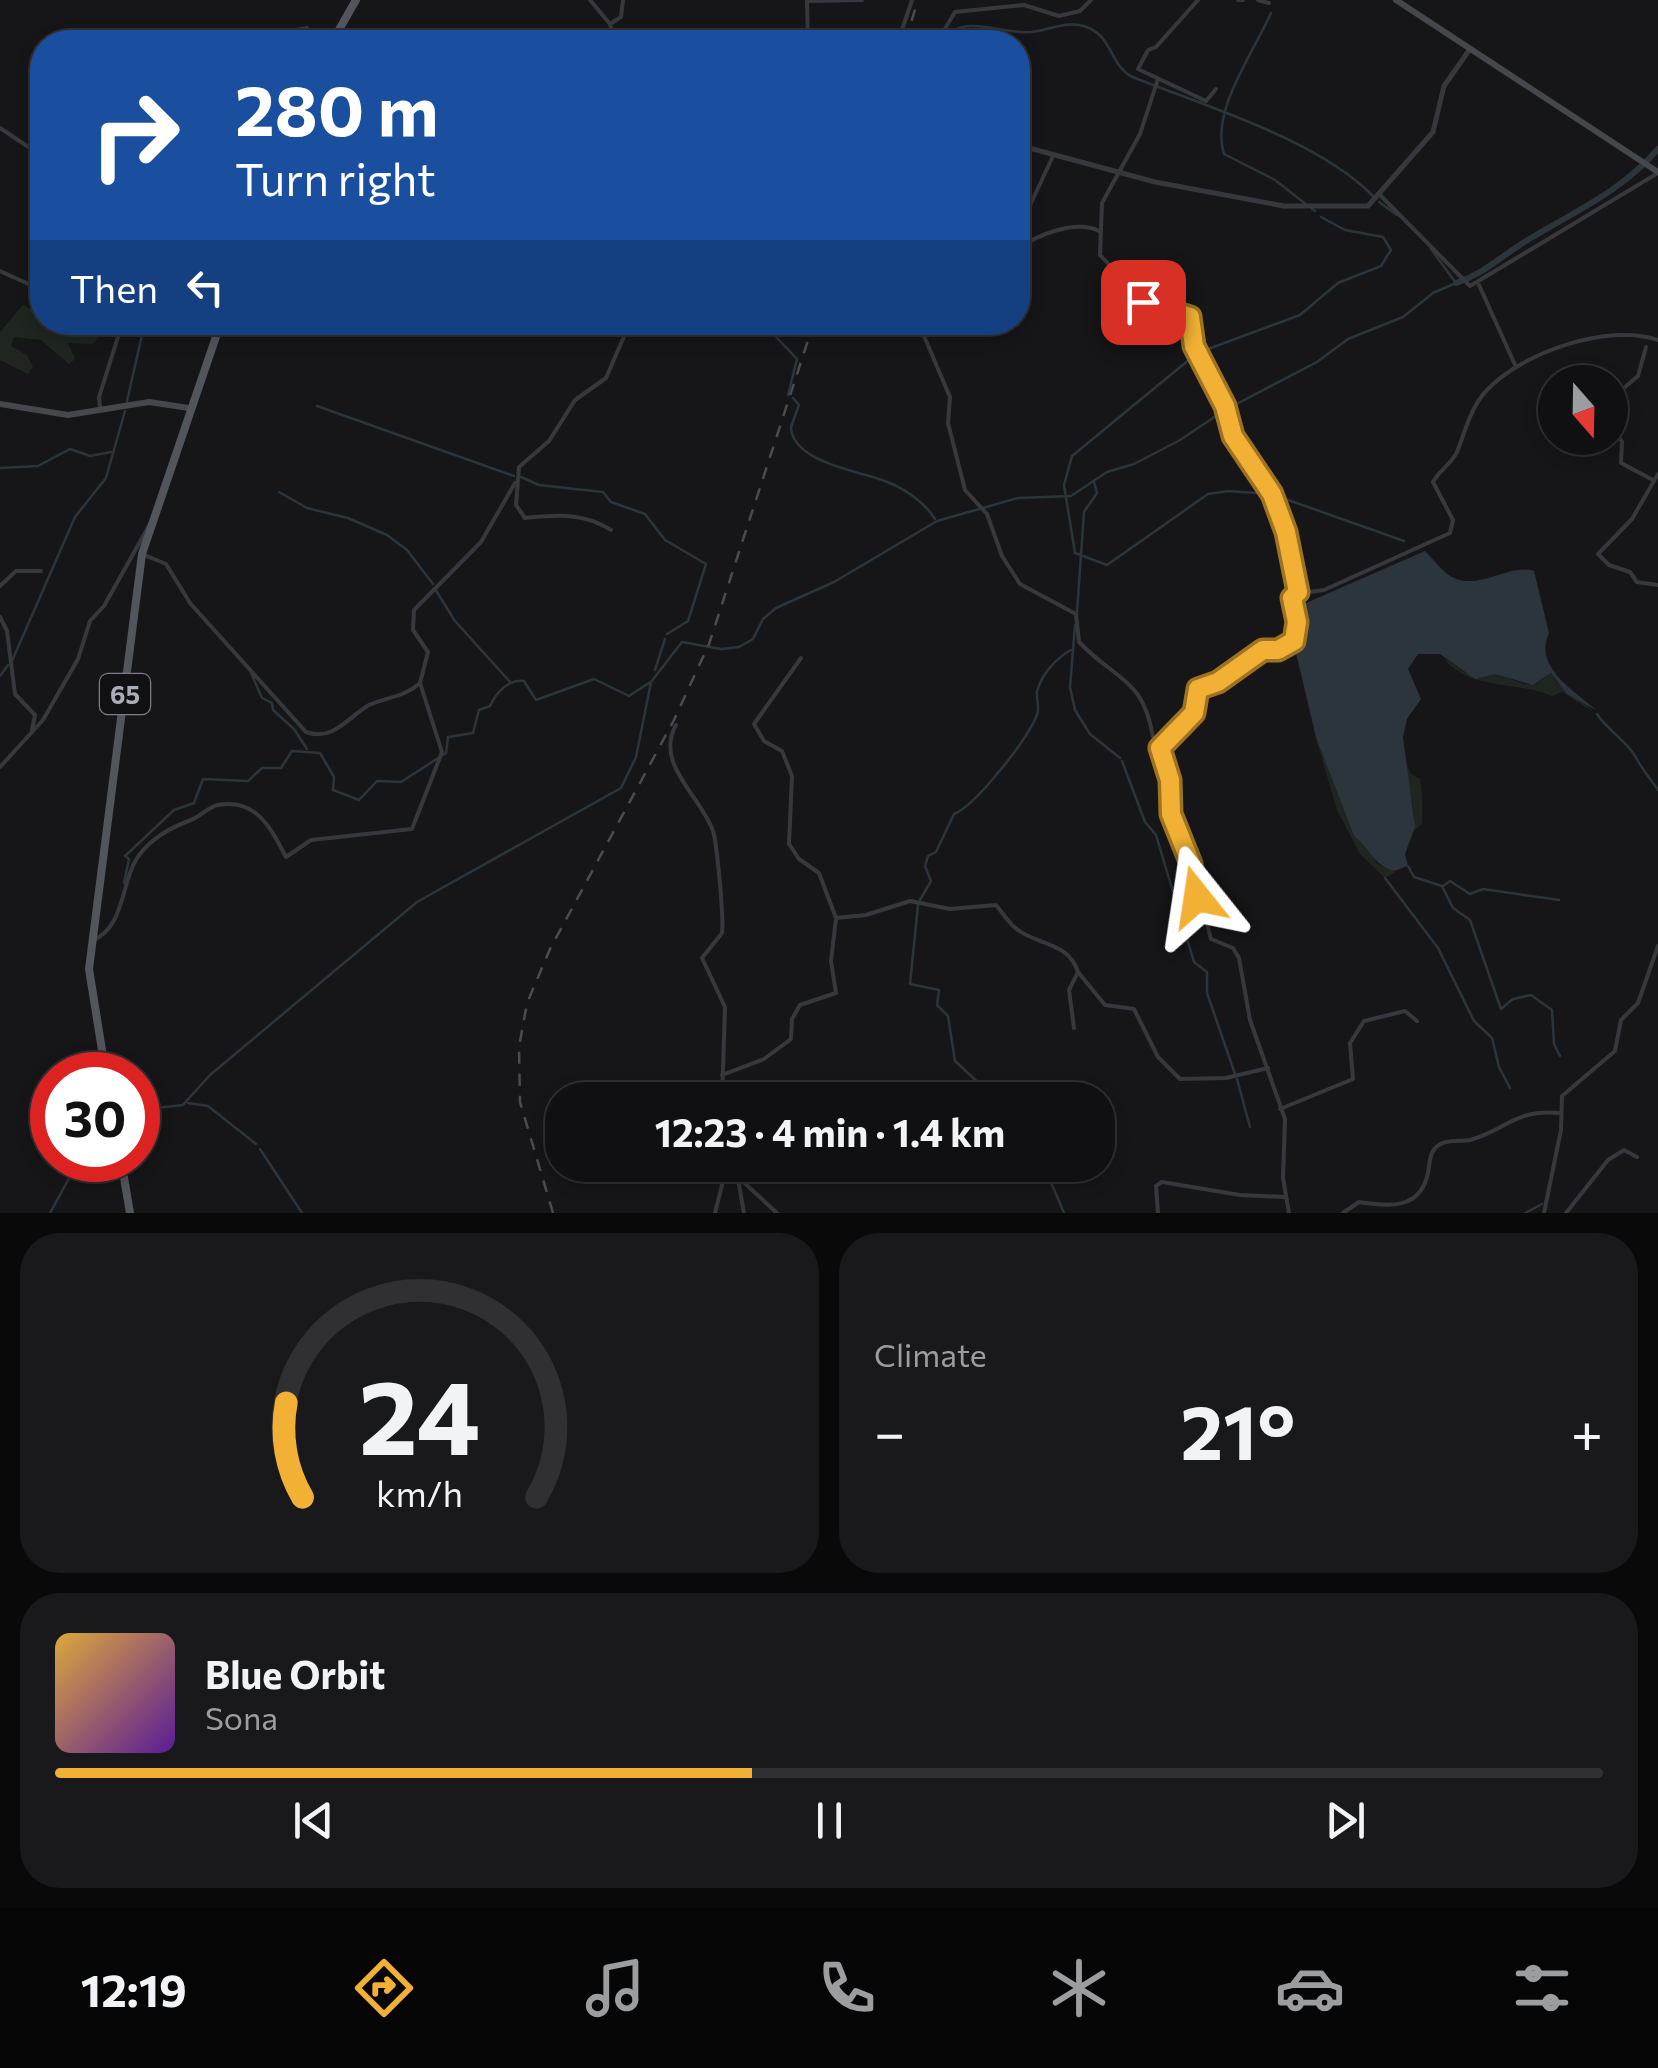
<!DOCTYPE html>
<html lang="en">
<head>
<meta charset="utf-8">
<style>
  :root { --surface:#101012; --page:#19191b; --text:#f1f3f6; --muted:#9c9d9f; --line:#303032; --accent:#f2b134 }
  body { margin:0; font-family:Commissioner,sans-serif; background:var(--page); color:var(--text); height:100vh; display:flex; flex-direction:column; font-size:38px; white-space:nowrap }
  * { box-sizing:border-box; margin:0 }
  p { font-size:32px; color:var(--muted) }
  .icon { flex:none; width:55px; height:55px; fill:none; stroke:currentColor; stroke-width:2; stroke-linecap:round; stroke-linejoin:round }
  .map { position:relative; height:1213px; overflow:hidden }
  .sheet { display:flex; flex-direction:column; gap:20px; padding:20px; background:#09090a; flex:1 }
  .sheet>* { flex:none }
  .banner { position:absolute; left:30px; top:30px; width:1000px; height:305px; border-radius:40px; box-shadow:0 5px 15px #0003,0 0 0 2px var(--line); background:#1a4fa0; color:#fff; overflow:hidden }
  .needle { width:65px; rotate:160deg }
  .controls { position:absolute; left:1538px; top:365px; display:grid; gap:20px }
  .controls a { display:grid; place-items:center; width:90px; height:90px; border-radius:50%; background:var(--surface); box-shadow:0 5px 15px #0003,0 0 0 2px var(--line); font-size:50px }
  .speed { position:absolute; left:30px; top:1052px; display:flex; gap:20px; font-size:50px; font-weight:700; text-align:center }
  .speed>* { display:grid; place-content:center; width:130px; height:130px; border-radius:50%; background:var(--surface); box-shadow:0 5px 15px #0003,0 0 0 2px var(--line); line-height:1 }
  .speed .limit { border:15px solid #d22; background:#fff; color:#111 }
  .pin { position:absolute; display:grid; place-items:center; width:85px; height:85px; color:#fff; margin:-42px; border-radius:20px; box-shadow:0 5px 15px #0006 }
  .me { position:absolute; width:110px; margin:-55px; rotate:345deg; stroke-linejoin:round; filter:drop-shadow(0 0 8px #0008) }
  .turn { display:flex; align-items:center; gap:35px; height:210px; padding:0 40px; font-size:45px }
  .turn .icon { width:130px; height:130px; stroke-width:2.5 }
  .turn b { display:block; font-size:70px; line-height:85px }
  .then { display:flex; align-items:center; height:95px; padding:0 40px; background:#0003; gap:20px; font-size:38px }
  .big { font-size:75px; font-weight:700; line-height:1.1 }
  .sheet .tile { flex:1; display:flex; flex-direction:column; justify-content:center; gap:15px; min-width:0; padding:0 35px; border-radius:40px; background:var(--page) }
  .sheet .dial { align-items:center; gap:0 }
  .dial svg { height:260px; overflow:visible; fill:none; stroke:var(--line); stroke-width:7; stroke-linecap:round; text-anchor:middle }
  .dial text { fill:var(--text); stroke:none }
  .song { display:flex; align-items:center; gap:30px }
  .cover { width:120px; height:120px; border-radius:15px; background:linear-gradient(135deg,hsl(40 70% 55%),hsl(270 70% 35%)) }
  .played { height:10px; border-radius:5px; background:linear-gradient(90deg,var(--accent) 45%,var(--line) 45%) }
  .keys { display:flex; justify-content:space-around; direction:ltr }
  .heat { display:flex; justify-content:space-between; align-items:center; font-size:55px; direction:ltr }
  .sheet .tiles { flex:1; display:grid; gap:20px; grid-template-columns:1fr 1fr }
  .tile:last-child { grid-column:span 2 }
  .trip { position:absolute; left:545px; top:1082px; width:570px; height:100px; border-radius:40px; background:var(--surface); box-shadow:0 5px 15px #0003,0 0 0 2px var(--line); font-weight:700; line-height:100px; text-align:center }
  .dock { display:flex; height:160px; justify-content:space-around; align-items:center; background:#060607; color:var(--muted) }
  .dock .icon { width:70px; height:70px }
  .dock .active { color:var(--accent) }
  .dock b { font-size:45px; color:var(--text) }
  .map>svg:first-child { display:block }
  .green { fill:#1e261f }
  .water { fill:#2c353c }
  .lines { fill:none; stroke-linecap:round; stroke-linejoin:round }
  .stream { stroke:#2c353c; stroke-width:2.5 }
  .river { stroke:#2c353c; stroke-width:6 }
  .minor { stroke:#37383d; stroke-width:4 }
  .tertiary { stroke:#37383d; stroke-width:5 }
  .secondary { stroke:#45474d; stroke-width:6 }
  .primary { stroke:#53555c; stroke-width:8 }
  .rail { stroke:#4a4c52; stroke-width:2.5; stroke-dasharray:12 10; stroke-linecap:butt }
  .route-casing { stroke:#9d7322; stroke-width:25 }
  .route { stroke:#f2b134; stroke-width:18 }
  .labels { text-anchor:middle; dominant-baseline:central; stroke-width:10; stroke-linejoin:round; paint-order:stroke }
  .shield { fill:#111113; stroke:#7b7e86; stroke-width:2.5 }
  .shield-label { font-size:25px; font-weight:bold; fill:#a8adb8 }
</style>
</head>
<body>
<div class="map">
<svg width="1658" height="1213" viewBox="0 0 1658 1213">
  <rect width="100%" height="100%" fill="#161618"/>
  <g class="green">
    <polygon points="23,305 42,315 42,322 61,323 100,335 93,344 68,343 75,359 69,364 41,340 14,337 11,346 27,355 33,367 28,374 0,360 0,332"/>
    <path d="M1443,657L1467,674L1495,673L1524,684H1536L1551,673C1562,693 1580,695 1594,712L1562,692L1552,696C1516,680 1469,692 1443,657Z"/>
    <polygon points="1312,725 1354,836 1364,841 1377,864 1396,872 1385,878 1360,854 1337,810"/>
    <path d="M1405,761L1411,774L1420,779C1423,794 1422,809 1422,824L1411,833L1414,815Z"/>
  </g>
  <path class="water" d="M1425,551C1434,559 1442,573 1454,578C1481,590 1510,563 1534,571L1549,633C1533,668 1575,691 1596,710L1567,694L1551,673L1533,685L1495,674L1475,679L1440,654H1418L1408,669L1421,699L1407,719L1403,737L1415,827L1405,854L1408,866L1394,871C1373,865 1370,848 1354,836L1316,737L1296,653L1304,641L1301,609L1306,603Z"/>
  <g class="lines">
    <g class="stream">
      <path d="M1271,13C1254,52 1210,111 1224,154L1275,180L1307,205"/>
      <path d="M938,42C966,11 998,35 1031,32C1050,30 1065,21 1084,26C1114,35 1109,68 1135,78C1208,107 1318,140 1373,196"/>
      <polyline points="1379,202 1397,215"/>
      <polyline points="1312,209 1315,211"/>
      <polyline points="762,322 797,359 788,395"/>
      <polyline points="1200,352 1300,315 1338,283 1381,266 1391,250 1383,237 1345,230 1321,217"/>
      <polyline points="1196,354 1072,456 1064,485 1075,553 1107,565 1208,494 1228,491 1270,494"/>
      <path d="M793,398L799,405L791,427C792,461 856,471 879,479C901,486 923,500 935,519"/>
      <polyline points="127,401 145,322"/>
      <polyline points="317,406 514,476"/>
      <polyline points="0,468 38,466 70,449 90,456 111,452"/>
      <polyline points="521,477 539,485 603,492 611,502 645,514 665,540 706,564 688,621 667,634"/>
      <polyline points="279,492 307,508 348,518 387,535 407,550 433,584"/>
      <polyline points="1274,495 1404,541"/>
      <polyline points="435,589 455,621 511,683"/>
      <polyline points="1077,612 1084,512 1097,493 1094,482"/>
      <polyline points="1075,625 1070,687 1075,710 1090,734 1120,758"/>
      <polyline points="12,661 75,517 106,478 125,411"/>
      <polyline points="655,670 665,639"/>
      <polyline points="251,673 262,698 272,703 273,710 294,729 307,749"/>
      <polyline points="0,676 8,665"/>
      <path d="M1597,714C1607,730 1627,741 1635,756C1642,769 1649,777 1658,790"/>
      <polyline points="1122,761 1145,822 1156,835 1194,962 1207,972 1207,993 1235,1074"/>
      <polyline points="1408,866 1414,877 1442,886 1453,908 1470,920 1501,1009 1513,999 1531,995 1552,1010 1554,1044 1560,1056"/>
      <polyline points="1385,878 1438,948 1474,1021 1492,1038 1499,1067 1510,1088"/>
      <path d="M124,883L129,859L125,856L174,810L194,803L203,779L248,781L262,768H281L292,751L320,753L334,777L333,790L359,800L377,781L401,782L446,753L448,737L473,733L479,710L490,706C496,693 508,679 524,681L536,700L594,679L629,696L649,683"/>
      <polyline points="1443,886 1450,881 1470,894 1483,889 1559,900"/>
      <path d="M920,900L931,881L925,866L928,856L936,852L954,814C976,805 1027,740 1037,715C1040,707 1036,699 1037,691C1042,674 1056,658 1071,650"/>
      <polyline points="918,905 910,984 939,990 937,1005 948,1016 955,1061 997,1100"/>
      <polyline points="1237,1079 1250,1127"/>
      <polyline points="188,1103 208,1106 256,1144"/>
      <polyline points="138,1110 183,1105 210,1075 417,902 621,788 636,757 651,682 682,642 721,649 739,647 753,639 763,619 776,608 834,582 937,521 1018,498 1071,496 1107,472 1134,464 1180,440 1225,410 1317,362 1348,339 1403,317 1433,293 1456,283 1431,249"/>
      <polyline points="260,1149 302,1213"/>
      <polyline points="1044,1166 1064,1213"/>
      <polyline points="50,1213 79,1160"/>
      <polyline points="1525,1213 1542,1204"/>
    </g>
    <path class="river" d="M1456,283C1483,274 1499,258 1523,243C1569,214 1622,192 1658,149"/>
    <g class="minor">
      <polyline points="590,0 610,24 615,42"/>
      <polyline points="1198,0 1156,47 1148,50 1138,69 1206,101 1216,89"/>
      <polyline points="1238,0 1243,0"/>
      <polyline points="1258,0 1269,3"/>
      <polyline points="610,24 621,17 623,0"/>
      <polyline points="808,41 807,1 862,0"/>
      <polyline points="277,42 286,32 307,28 311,42"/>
      <polyline points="782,42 899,40"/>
      <polyline points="898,42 912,0"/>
      <polyline points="917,42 943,32 955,12 1024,5 1059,16 1080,11 1091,0"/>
      <polyline points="1158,79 1140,134 1102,203 1100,255 1147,305 1190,317 1195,349 1225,406 1233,436 1272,494 1286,532 1298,591"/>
      <polyline points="0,128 42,156"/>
      <polyline points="1381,196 1470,286 1658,173"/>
      <polyline points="1025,216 1053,156"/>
      <path d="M1018,249C1037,235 1076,219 1099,231"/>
      <polyline points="0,271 42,290"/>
      <polyline points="1479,285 1516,367"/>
      <path d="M918,322L950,397L948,423L965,490L987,514L1002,556L1020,584L1076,614L1079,642C1116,681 1143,677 1153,737L1166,741"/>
      <polyline points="1610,400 1638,376 1646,347"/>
      <polyline points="100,407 99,397 118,337 116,322"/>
      <polyline points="1610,421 1622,442 1621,463 1653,480"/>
      <polyline points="1658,474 1632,519 1598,554 1609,565 1630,572 1637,582 1658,585"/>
      <path d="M611,530C583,512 556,515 525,518L516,505L519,467L549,441L575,400L606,378L625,334L623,322"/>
      <path d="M142,554L166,564L190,603L306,732C333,742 348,717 369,705C387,697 405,697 420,683"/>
      <polyline points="0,586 16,571 41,571"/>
      <polyline points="0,617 7,631 15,694 35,715 32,730"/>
      <path d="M676,725C654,764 701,796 713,831C717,843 724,919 722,933L702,958L725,1007L722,1100"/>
      <polyline points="0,767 43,720 78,659 90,621 104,606 151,522"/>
      <path d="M836,918L866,915L910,901L950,909L996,905C1003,913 1009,924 1018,930C1040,946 1068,942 1078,972L1069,990L1074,1028"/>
      <path d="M92,941C127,926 120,879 140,854C153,837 172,827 191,820C201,816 208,807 218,805C258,798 272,831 286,857L311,840L412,829L442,752L420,683L428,652L413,630L414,610L481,542L515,483"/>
      <polyline points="1078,972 1105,1005 1134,1009 1158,1057 1180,1079 1226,1078 1268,1068"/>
      <polyline points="722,1075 764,1059 791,1039 792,1019 800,1005 836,993 831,961 836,918 819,873 799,859 789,844 792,776 782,751 764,741 754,724 801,658"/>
      <polyline points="1280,1109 1353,1079 1350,1043 1364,1021 1405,1011 1417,1021"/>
      <polyline points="726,1166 777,1213"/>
      <polyline points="737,1174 744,1213"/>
      <polyline points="715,1213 727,1165"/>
      <polyline points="1158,1213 1156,1186 1162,1182 1240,1195 1285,1197"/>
      <path d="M1289,1213L1283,1178L1285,1119L1250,1020L1239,958L1233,948L1211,939L1191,864L1171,814L1170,780L1160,749L1194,713L1196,692L1201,686L1218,682L1263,650H1278L1295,641V594L1324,590L1450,533L1453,520L1433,482C1439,471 1452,463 1457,452C1465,432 1471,406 1487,390C1523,352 1608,323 1658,340"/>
      <path d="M1343,1213L1359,1202C1388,1206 1420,1211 1428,1173C1430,1163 1429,1151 1439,1145C1448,1139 1460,1142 1470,1140C1505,1131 1514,1109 1559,1113"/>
      <polyline points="1544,1213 1561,1130 1562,1096 1615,1051 1621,1020 1638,1003 1658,946"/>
      <polyline points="1566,1213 1608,1160 1624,1150 1637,1157"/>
    </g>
    <polyline class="tertiary" points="1018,145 1155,182 1284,206 1368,206 1433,132 1444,86 1470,49"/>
    <g class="secondary">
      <polyline points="1396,0 1658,172"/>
      <polyline points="0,404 68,415 149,402 189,408"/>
    </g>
    <g class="primary">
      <polyline points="332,42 356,0"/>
      <polyline points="106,1075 89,969 142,554 221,322"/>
      <polyline points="121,1160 130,1213"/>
    </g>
    <g class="rail">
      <polyline points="905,42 918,0"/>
      <polyline points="553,1213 520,1102 519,1047 527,1003 550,949 674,720 709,644 814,322"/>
    </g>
  </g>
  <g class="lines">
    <defs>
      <polyline id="route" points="1143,302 1190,317 1194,346 1225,406 1233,436 1272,494 1286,532 1298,592 1292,598 1297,622 1294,641 1278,650 1263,650 1218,682 1198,689 1194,713 1160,748 1170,780 1171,814 1191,864 1197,897"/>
    </defs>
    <use href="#route" class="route-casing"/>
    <use href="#route" class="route"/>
  </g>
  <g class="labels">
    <rect class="shield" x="100" y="674" width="50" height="40" rx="8"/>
    <g class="shield-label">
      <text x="125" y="694">65</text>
    </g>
  </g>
</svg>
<div class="controls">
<a><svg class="needle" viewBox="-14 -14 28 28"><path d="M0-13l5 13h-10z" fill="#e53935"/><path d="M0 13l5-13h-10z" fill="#9c9d9f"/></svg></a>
</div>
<div class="speed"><div class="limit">30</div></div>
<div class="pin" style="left:1143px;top:302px;background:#d93025"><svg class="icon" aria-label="arrive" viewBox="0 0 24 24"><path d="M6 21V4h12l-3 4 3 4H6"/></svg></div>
<svg class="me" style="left:1197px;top:897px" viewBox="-20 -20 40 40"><path d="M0-17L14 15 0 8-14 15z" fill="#f2b134" stroke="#fff" stroke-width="4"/></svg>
<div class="trip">12:23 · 4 min · 1.4 km</div>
<div class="banner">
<div class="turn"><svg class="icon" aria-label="right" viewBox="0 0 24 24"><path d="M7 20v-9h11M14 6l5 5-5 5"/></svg><div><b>280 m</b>Turn right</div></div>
<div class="then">Then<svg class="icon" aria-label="left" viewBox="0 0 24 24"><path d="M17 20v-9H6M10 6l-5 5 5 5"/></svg></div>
</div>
</div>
<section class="sheet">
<div class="tiles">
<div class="tile dial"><svg viewBox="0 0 100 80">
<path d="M14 69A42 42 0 1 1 86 69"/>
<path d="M14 69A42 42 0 0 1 9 40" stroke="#f2b134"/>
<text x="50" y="56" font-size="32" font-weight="700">24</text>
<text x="50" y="72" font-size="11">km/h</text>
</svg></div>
<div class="tile"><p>Climate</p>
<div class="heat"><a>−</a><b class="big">21°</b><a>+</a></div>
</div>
<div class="tile">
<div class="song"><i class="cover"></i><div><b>Blue Orbit</b><p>Sona</p></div></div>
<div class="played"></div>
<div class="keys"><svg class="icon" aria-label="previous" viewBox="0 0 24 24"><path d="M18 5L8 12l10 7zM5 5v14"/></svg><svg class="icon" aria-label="pause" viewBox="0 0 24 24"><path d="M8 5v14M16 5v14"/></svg><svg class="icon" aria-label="next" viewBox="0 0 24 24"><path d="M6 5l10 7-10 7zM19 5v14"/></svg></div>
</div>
</div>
</section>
<nav class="dock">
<b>12:19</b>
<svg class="icon active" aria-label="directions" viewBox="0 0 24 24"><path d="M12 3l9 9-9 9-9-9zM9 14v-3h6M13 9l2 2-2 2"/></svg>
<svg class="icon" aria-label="music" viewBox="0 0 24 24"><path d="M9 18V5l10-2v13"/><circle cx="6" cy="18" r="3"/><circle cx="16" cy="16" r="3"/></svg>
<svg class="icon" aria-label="phone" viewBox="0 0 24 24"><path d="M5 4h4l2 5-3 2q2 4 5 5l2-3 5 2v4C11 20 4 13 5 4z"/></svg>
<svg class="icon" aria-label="climate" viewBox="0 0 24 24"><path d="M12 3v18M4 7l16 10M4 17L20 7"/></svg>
<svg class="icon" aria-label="car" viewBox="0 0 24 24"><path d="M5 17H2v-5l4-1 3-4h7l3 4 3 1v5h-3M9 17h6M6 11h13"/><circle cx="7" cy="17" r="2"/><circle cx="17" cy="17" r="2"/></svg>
<svg class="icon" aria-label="filters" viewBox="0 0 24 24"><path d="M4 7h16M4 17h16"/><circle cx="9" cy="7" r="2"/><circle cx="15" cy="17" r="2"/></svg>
</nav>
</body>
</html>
